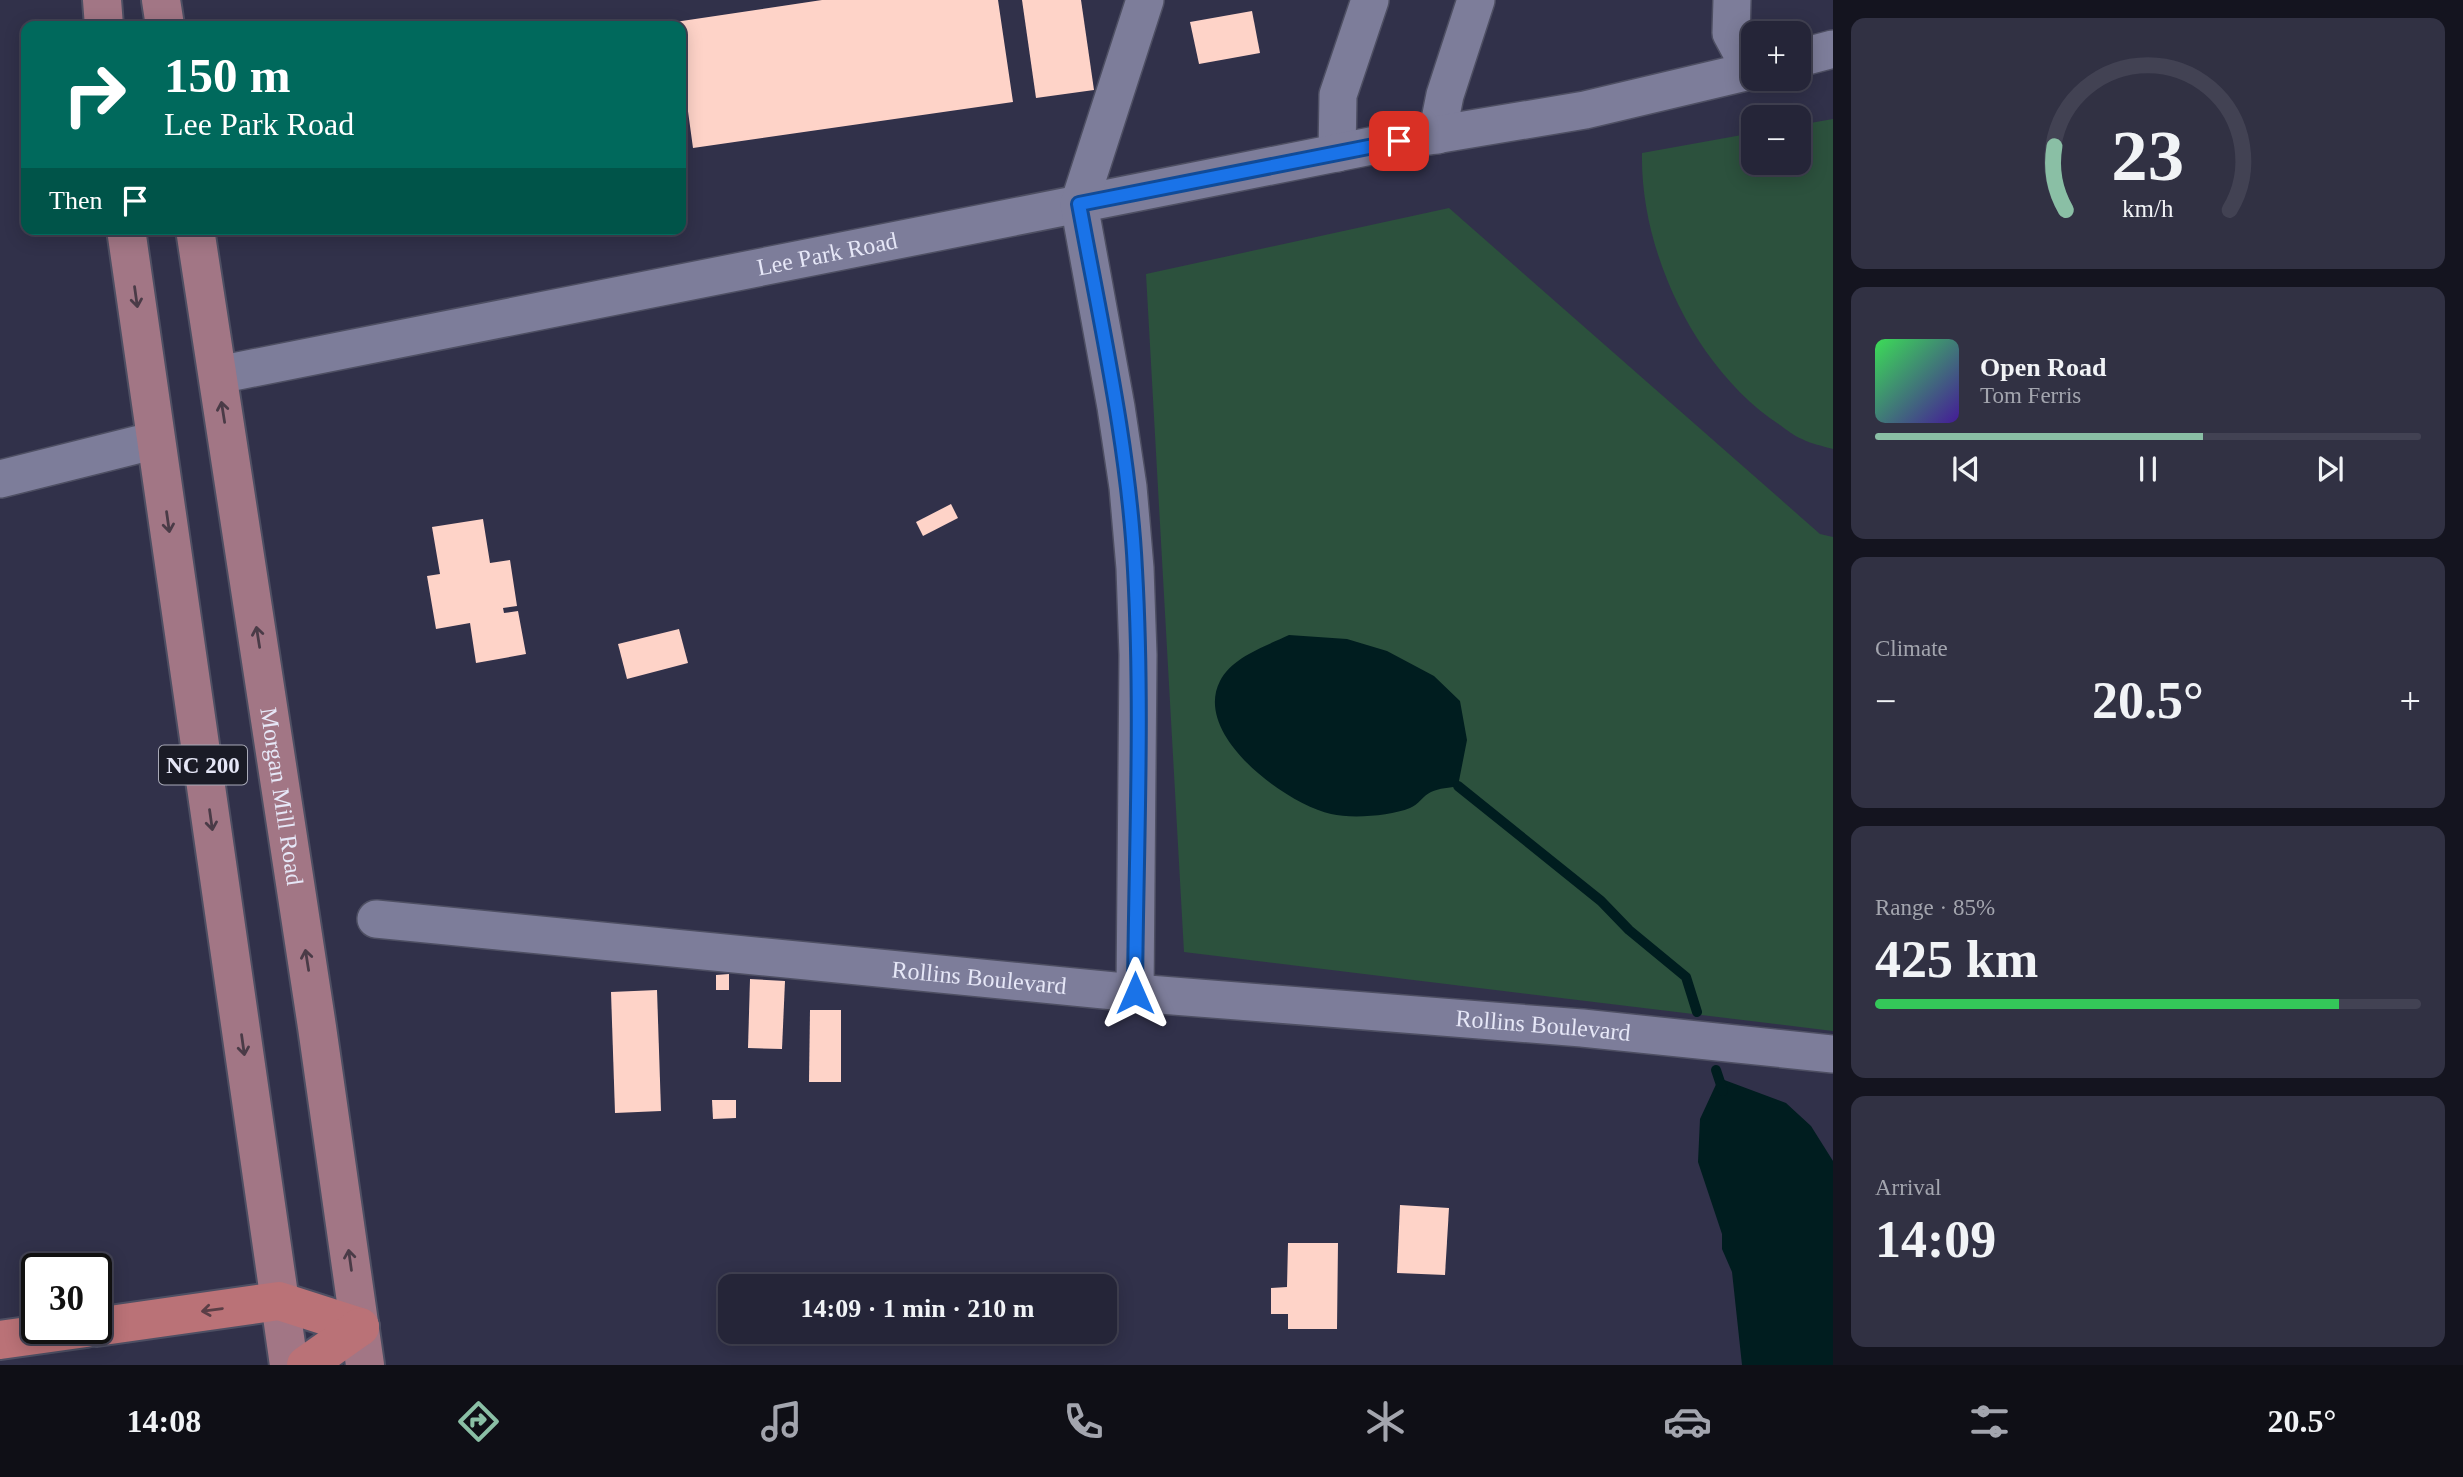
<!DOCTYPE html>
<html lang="en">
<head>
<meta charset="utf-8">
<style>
  :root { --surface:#252538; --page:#313143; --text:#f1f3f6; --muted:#a3a5ae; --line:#424253; --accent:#8abfa5 }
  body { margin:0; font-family:"Times New Roman",serif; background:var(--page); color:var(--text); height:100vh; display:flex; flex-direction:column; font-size:26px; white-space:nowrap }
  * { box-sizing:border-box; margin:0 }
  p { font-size:23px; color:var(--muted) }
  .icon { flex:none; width:38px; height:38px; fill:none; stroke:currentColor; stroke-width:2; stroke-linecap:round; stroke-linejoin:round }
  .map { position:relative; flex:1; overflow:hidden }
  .sheet { display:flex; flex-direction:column; gap:18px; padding:18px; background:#14141f; width:630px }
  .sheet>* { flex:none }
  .guide { position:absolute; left:21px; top:21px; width:665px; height:214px; border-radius:14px; box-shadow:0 4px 18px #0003,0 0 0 2px var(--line); background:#00695c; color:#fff; overflow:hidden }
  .tools { position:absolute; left:1741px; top:21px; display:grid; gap:14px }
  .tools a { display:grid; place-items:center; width:70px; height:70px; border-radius:14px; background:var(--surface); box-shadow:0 4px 18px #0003,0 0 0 2px var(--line); font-size:35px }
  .speed { position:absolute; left:21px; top:1253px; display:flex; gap:14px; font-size:35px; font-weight:700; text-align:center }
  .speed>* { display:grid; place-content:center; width:91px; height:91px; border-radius:50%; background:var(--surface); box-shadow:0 4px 18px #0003,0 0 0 2px var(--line); line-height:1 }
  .speed .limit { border:4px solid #111; border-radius:10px; background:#fff; color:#111 }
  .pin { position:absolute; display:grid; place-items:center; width:60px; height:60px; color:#fff; margin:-30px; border-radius:14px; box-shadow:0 4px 10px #0006 }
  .me { position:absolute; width:77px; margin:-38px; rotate:0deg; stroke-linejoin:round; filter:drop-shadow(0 0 5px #0008) }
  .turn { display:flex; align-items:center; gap:24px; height:147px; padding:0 28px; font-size:32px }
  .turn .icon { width:91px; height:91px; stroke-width:2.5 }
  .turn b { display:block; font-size:49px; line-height:60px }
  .then { display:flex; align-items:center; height:66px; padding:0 28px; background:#0003; gap:14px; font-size:26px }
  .big { font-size:52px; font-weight:600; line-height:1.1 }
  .sheet .card { flex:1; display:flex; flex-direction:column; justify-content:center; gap:10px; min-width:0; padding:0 24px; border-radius:14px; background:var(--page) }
  .sheet .dial { align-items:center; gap:0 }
  .dial svg { height:182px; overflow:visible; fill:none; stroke:var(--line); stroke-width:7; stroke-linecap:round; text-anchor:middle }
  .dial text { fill:var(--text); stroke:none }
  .song { display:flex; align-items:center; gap:21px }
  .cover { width:84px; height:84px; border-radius:10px; background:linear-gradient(135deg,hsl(130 70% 55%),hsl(260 70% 35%)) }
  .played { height:7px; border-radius:4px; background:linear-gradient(90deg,var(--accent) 60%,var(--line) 60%) }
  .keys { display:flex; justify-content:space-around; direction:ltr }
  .heat { display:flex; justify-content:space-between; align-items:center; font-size:38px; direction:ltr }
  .charge { height:10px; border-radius:5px; background:linear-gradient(90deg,#34c759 85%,var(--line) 0) }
  .trip { position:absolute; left:718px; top:1274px; width:399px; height:70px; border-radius:14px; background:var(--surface); box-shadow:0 4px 18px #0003,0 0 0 2px var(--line); font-weight:600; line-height:70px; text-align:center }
  .tabs { display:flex; height:112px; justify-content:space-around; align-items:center; background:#0f0f16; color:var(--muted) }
  .tabs .icon { width:49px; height:49px }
  .tabs .selected { color:var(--accent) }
  .tabs b { font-size:32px; color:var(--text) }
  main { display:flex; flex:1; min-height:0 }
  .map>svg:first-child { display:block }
  .green { fill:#2c513d }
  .water { fill:#001d1f }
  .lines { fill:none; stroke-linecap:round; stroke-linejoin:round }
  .stream { stroke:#001d1f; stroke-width:10 }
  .building { fill:#fed3c8 }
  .minor-casing { stroke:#4e4f63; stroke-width:40 }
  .major-casing { stroke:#4e4f63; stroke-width:42 }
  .highway-casing { stroke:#4e4f63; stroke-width:42 }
  .minor { stroke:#7d7d9a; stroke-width:37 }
  .major { stroke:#a27685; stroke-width:38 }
  .highway { stroke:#ba7277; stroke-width:38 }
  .oneway { stroke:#4a3b47 }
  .oneway2 { stroke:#5a3e46 }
  .route-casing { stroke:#114b97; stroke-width:18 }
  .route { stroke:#1a73e8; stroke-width:12 }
  .labels { text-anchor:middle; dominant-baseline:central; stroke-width:7; stroke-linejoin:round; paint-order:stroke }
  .shield { fill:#1a1b26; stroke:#a9aab8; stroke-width:2 }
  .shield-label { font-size:23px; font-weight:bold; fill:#e6e7f7 }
  .street-label { font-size:24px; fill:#e6e7f7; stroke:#1a1b26 }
</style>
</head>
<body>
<main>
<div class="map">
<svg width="1833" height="1365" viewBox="0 0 1833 1365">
  <rect width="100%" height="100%" fill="#31314a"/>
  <g class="green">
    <path d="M1833,119V449C1823,446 1811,444 1802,439C1794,436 1787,430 1780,425C1696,370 1640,252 1642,153L1753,133L1754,163H1799V125Z"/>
    <polygon points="1449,208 1820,534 1833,537 1833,1031 1184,952 1146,274"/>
  </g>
  <g class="water">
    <path d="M1289,635L1347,639L1387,651L1434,676L1460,701L1467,740L1458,786C1450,788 1439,788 1431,792C1424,795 1418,805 1410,808C1390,816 1352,819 1331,814C1286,804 1192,735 1220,681C1232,657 1266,646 1289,635Z"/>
    <polygon points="1719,1078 1786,1103 1811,1126 1833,1161 1833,1365 1742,1365 1732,1272 1722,1249 1722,1234 1698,1162 1700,1119"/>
  </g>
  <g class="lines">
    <g class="stream">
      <polyline points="1458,786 1601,901 1629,930 1686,977 1697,1012"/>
      <polyline points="1716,1070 1723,1091"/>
    </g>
  </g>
  <g class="building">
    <polygon points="822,0 998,0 1013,102 693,148 681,60 681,26 676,26 675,22"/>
    <polygon points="1022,0 1081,0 1094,90 1036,98"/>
    <polygon points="1252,11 1260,53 1199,64 1190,22"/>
    <polygon points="951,504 958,518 923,536 916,522"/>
    <polygon points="483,519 490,563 510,560 517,606 503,608 504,613 518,611 526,654 476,663 470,623 436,629 427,576 440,574 432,527"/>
    <polygon points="679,629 688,663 627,679 618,644"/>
    <polygon points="729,974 729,990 716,990 716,975"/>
    <polygon points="750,979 785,981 782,1049 748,1048"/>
    <polygon points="657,990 661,1111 615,1113 611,992"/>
    <polygon points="810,1010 841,1010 841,1082 809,1082"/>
    <polygon points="712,1100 736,1100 736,1118 713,1119"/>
    <polygon points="1400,1205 1449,1208 1445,1275 1397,1273"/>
    <polygon points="1288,1243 1338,1243 1337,1329 1288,1329 1288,1314 1271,1314 1271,1288 1287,1287"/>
  </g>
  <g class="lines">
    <defs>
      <g id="minor">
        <polyline points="1732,0 1731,33 1751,70"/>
        <polyline points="1799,58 1833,49"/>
        <polyline points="1437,135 1445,95 1476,0"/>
        <polyline points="1337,153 1338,95 1370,0"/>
        <path id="s1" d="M218,375L1381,144L1585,110L1754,70"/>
        <polyline points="0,479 156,440"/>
        <path id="s2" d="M376,919L1135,993L1582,1028L1833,1054"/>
        <polyline points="1135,993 1138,655 1135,568 1128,487 1116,407 1079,204 1145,0"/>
      </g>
      <g id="major">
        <polyline points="102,0 104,26"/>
        <polyline points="161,0 165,26"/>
        <polyline points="126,229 289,1365"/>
        <path id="s3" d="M195,229L317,1027L365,1365"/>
      </g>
      <g id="highway">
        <polyline points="96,1327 279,1301 360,1327"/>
        <polyline points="0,1340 86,1328"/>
        <polyline points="306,1365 360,1327"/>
      </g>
    </defs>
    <use href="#minor" class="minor-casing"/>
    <use href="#major" class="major-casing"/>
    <use href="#highway" class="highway-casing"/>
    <use href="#minor" class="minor"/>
    <use href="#major" class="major"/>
    <use href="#highway" class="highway"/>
  </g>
  <defs><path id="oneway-shaft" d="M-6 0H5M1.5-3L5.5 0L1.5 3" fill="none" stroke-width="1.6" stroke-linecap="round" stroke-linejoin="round" transform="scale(1.75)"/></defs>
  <g class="oneway">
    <use href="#oneway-shaft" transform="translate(136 297) rotate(82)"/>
    <use href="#oneway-shaft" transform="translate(223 412) rotate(-99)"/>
    <use href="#oneway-shaft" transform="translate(168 522) rotate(82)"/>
    <use href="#oneway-shaft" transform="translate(258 637) rotate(-99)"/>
    <use href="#oneway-shaft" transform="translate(211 820) rotate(82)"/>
    <use href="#oneway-shaft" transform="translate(307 960) rotate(-99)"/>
    <use href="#oneway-shaft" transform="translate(243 1045) rotate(82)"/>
    <use href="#oneway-shaft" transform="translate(350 1260) rotate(-98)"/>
  </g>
  <use class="oneway2" href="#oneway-shaft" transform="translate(212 1310) rotate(172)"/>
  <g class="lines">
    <defs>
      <path id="route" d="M1135,993C1136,852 1143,711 1135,570C1129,447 1101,325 1079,204L1399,141"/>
    </defs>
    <use href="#route" class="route-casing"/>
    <use href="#route" class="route"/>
  </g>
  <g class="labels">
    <rect class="shield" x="159" y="745.5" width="88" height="39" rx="5"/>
    <g class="shield-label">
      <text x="203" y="765">NC 200</text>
    </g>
    <g class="street-label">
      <text stroke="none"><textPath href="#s1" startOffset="621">Lee Park Road</textPath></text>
      <text stroke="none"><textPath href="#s3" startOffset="574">Morgan Mill Road</textPath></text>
      <text stroke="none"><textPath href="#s2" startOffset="606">Rollins Boulevard</textPath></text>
      <text stroke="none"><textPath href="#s2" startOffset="1172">Rollins Boulevard</textPath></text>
    </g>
  </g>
</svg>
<div class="tools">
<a>+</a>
<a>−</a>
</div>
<div class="speed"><div class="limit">30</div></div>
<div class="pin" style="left:1399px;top:141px;background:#d93025"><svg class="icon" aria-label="arrive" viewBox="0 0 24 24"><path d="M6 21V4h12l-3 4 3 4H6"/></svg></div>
<svg class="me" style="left:1135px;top:993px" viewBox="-20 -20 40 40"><path d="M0-17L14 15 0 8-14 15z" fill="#1a73e8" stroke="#fff" stroke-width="4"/></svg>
<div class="trip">14:09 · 1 min · 210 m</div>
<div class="guide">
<div class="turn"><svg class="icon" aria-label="right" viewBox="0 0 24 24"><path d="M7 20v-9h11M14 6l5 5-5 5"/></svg><div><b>150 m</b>Lee Park Road</div></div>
<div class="then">Then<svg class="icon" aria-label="arrive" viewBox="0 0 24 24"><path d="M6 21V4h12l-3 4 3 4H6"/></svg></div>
</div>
</div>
<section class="sheet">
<div class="card dial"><svg viewBox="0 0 100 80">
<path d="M14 69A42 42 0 1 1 86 69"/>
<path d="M14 69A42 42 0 0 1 9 41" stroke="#8abfa5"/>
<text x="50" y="56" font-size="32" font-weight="700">23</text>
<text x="50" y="72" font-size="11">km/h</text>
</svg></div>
<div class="card">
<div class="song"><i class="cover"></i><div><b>Open Road</b><p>Tom Ferris</p></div></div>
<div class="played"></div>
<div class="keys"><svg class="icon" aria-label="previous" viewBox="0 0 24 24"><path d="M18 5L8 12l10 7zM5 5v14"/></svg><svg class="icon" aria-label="pause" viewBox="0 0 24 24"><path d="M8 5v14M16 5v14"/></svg><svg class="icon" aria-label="next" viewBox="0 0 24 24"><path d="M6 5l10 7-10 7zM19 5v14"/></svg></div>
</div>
<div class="card"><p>Climate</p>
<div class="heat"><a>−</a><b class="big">20.5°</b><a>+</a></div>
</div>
<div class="card"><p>Range · 85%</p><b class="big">425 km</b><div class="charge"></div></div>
<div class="card"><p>Arrival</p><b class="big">14:09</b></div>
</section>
</main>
<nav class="tabs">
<b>14:08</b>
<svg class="icon selected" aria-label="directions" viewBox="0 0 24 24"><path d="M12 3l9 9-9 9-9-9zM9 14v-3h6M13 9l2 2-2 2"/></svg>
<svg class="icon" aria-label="music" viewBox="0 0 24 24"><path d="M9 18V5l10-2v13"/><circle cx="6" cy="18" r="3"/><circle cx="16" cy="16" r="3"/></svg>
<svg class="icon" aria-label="phone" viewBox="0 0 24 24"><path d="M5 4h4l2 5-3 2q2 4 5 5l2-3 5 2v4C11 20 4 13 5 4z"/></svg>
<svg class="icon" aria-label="climate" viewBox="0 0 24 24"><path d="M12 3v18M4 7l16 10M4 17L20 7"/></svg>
<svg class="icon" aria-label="car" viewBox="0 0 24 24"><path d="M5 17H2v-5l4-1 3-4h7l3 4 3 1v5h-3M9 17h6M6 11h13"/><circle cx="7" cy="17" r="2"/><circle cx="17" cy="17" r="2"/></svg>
<svg class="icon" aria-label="filters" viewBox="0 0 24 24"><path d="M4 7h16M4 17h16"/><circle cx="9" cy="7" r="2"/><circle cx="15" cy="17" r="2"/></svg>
<b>20.5°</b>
</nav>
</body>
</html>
